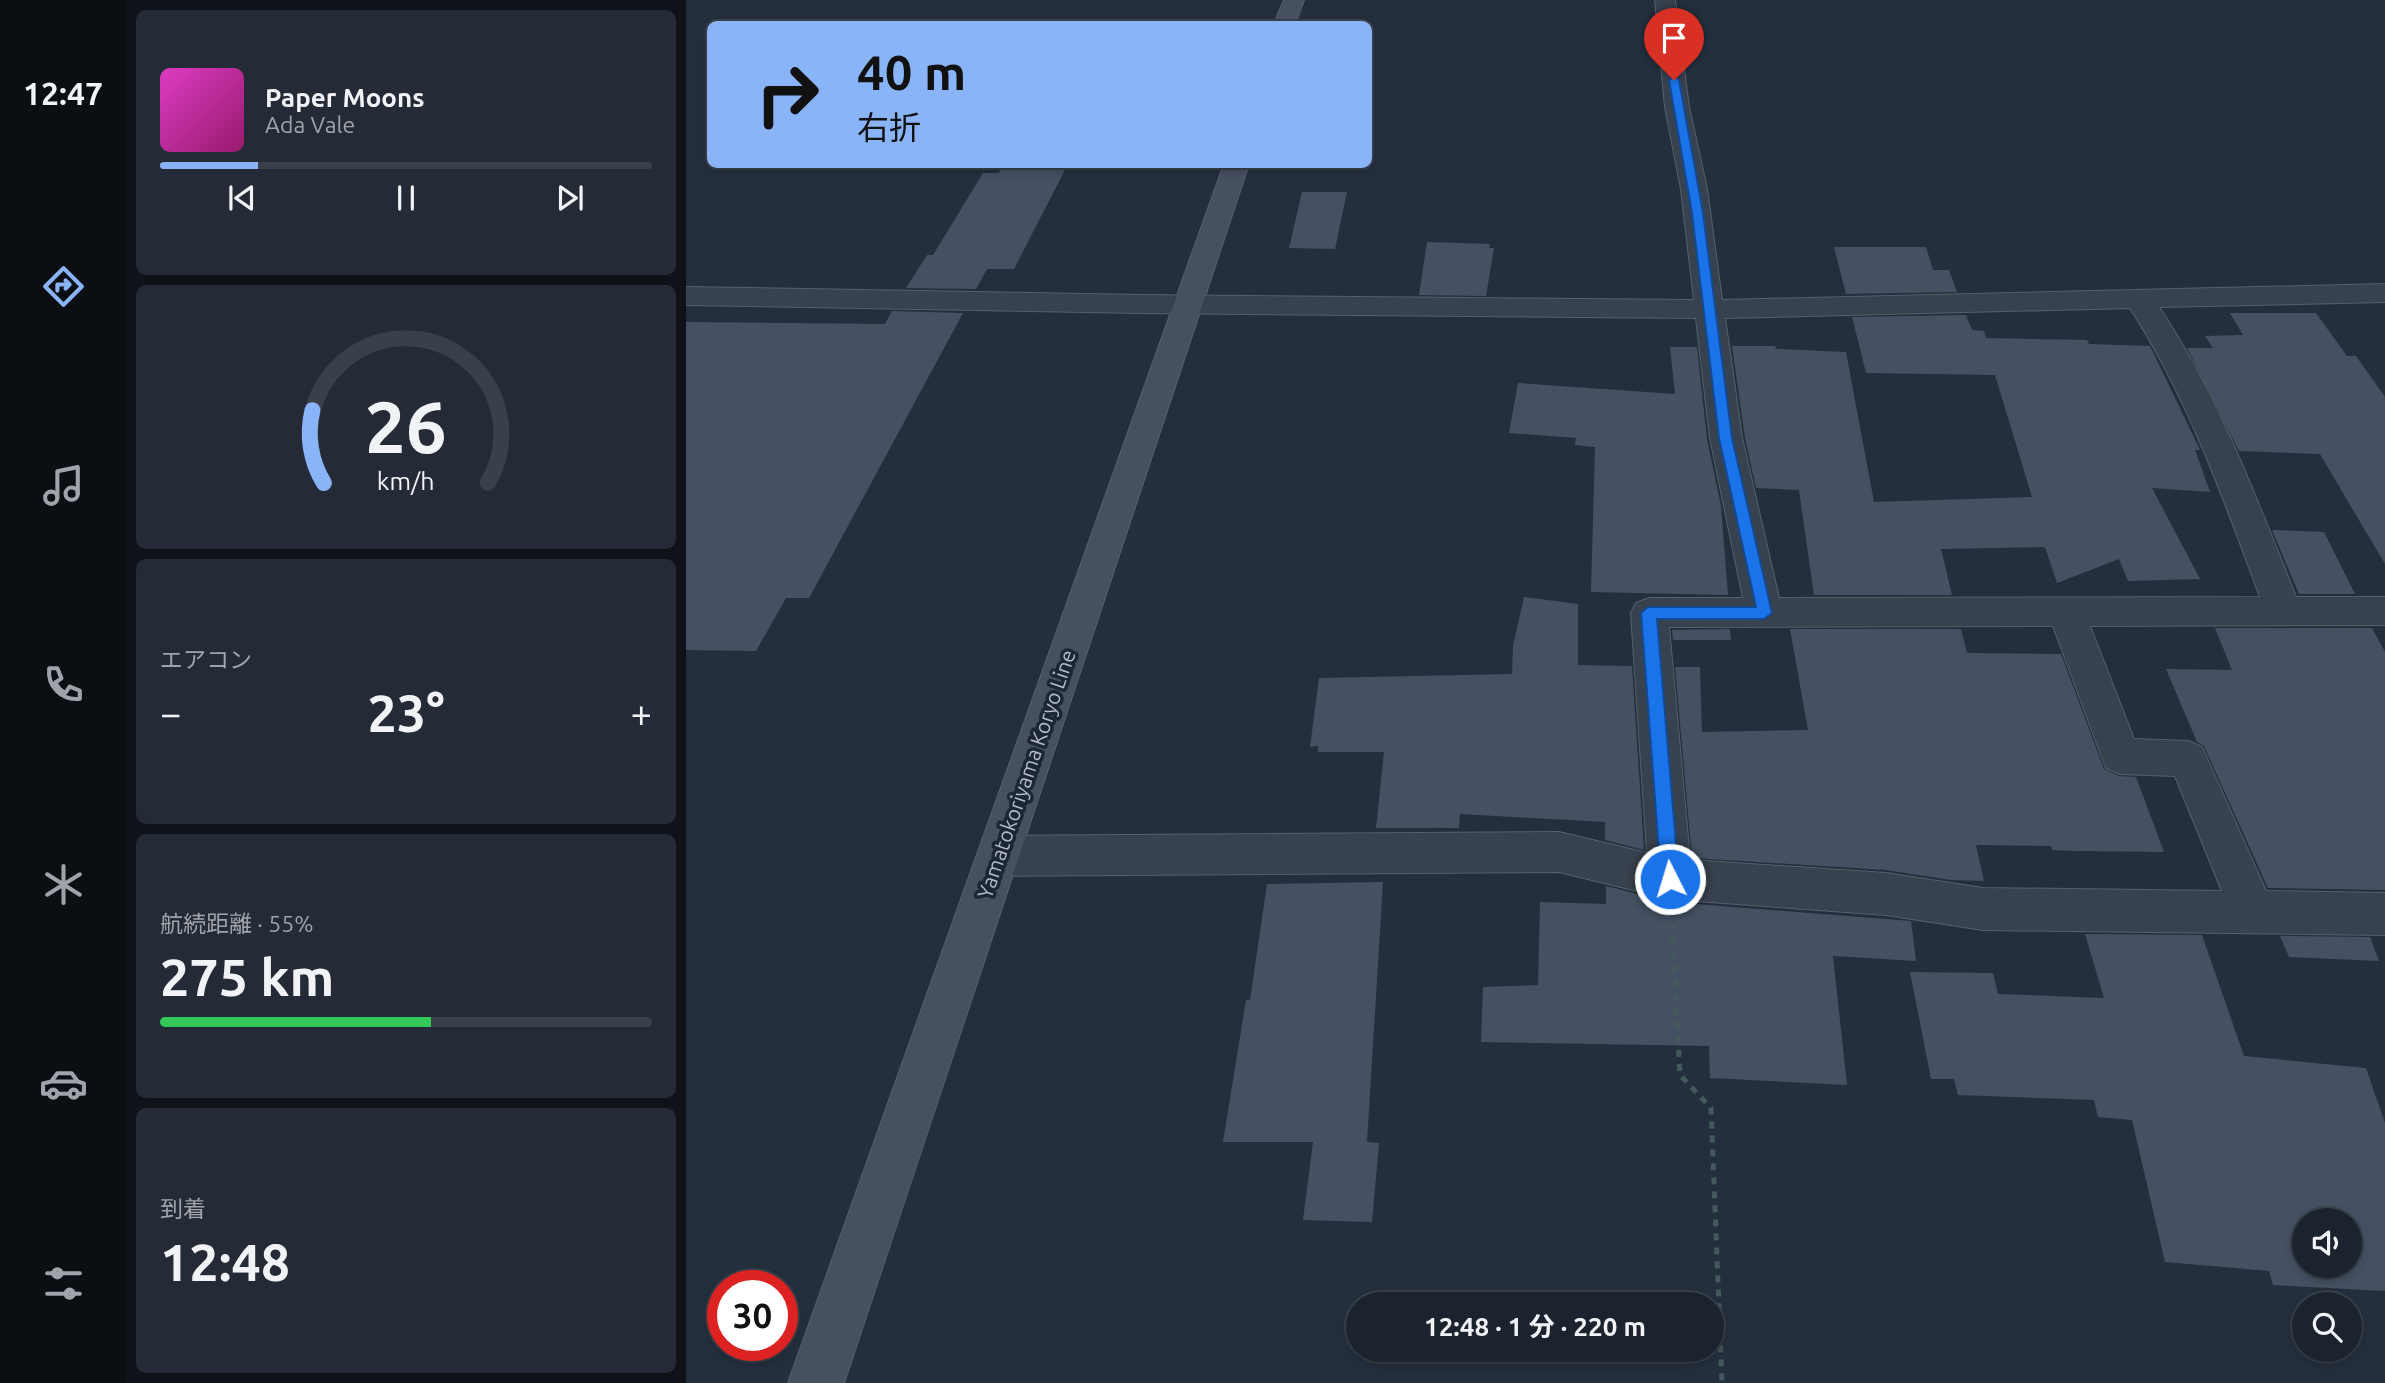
<!DOCTYPE html>
<html lang="ja">
<head>
<meta charset="utf-8">
<style>
  :root { --surface:#1b232e; --page:#242b36; --text:#f1f3f6; --muted:#a0a4aa; --line:#39404a; --accent:#8ab4f8 }
  body { margin:0; font-family:Ubuntu,"Noto Sans JP",sans-serif; background:var(--page); color:var(--text); height:100vh; display:flex; flex-direction:column; font-size:26px; white-space:nowrap }
  * { box-sizing:border-box; margin:0 }
  p { font-size:23px; color:var(--muted) }
  .icon { flex:none; width:38px; height:38px; fill:none; stroke:currentColor; stroke-width:2; stroke-linecap:round; stroke-linejoin:round }
  .map { position:relative; flex:1; overflow:hidden }
  .details { display:flex; flex-direction:column; gap:10px; padding:10px; background:#0f1319; width:560px }
  .details>* { flex:none }
  .banner { position:absolute; left:21px; top:21px; width:665px; height:147px; border-radius:10px; box-shadow:0 4px 10px #0003,0 0 0 2px var(--line); background:#8ab4f8; color:#111; overflow:hidden }
  .controls { position:absolute; left:1606px; top:1208px; display:grid; gap:14px }
  .controls a { display:grid; place-items:center; width:70px; height:70px; border-radius:50%; background:var(--surface); box-shadow:0 4px 10px #0003,0 0 0 2px var(--line); font-size:35px }
  .speed { position:absolute; left:21px; top:1270px; display:flex; gap:14px; font-size:35px; font-weight:700; text-align:center }
  .speed>* { display:grid; place-content:center; width:91px; height:91px; border-radius:50%; background:var(--surface); box-shadow:0 4px 10px #0003,0 0 0 2px var(--line); line-height:1 }
  .speed .limit { border:10px solid #d22; background:#fff; color:#111 }
  .pin { position:absolute; display:grid; place-items:center; width:60px; height:60px; color:#fff; margin:-72px -30px; border-radius:50% 50% 50% 0; rotate:-45deg; box-shadow:0 0 7px #0007 }
  .pin .icon { rotate:45deg }
  .me { position:absolute; width:77px; margin:-38px; rotate:355deg; stroke-linejoin:round; filter:drop-shadow(0 0 5px #0008) }
  .turn { display:flex; align-items:center; gap:24px; height:147px; padding:0 35px; font-size:32px }
  .turn .icon { width:91px; height:91px; stroke-width:2.5 }
  .turn b { display:block; font-size:49px; line-height:60px }
  .big { font-size:52px; font-weight:700; line-height:1.1 }
  .details .widget { flex:1; display:flex; flex-direction:column; justify-content:center; gap:10px; min-width:0; padding:0 24px; border-radius:10px; background:var(--page) }
  .details .dial { align-items:center; gap:0 }
  .dial svg { height:182px; overflow:visible; fill:none; stroke:var(--line); stroke-width:7; stroke-linecap:round; text-anchor:middle }
  .dial text { fill:var(--text); stroke:none }
  .song { display:flex; align-items:center; gap:21px }
  .cover { width:84px; height:84px; border-radius:10px; background:linear-gradient(135deg,hsl(310 70% 55%),hsl(320 70% 35%)) }
  .played { height:7px; border-radius:4px; background:linear-gradient(90deg,var(--accent) 20%,var(--line) 20%) }
  .keys { display:flex; justify-content:space-around; direction:ltr }
  .heat { display:flex; justify-content:space-between; align-items:center; font-size:38px; direction:ltr }
  .charge { height:10px; border-radius:5px; background:linear-gradient(90deg,#34c759 55%,var(--line) 0) }
  .trip { position:absolute; left:660px; top:1292px; width:378px; height:70px; border-radius:35px; background:var(--surface); box-shadow:0 4px 10px #0003,0 0 0 2px var(--line); font-weight:700; line-height:70px; text-align:center }
  main { display:flex; flex:1; min-height:0 }
  .tab-bar { display:flex; flex-direction:column; width:126px; justify-content:space-around; align-items:center; background:#0b0e12; color:var(--muted) }
  .tab-bar .icon { width:49px; height:49px }
  .tab-bar .current { color:var(--accent) }
  .tab-bar b { font-size:32px; color:var(--text) }
  .map>svg:first-child { display:block }
  .building { fill:#455162; fill-rule:evenodd }
  .lines { fill:none; stroke-linecap:round; stroke-linejoin:round }
  .minor-casing { stroke:#565f6c; stroke-width:2 }
  .secondary-casing { stroke:#565f6c; stroke-width:2 }
  .path { stroke:#44595c; stroke-width:5; stroke-dasharray:7 7; stroke-linecap:butt }
  .minor { fill:#38414e; fill-rule:evenodd }
  .secondary { fill:#465061; fill-rule:evenodd }
  .route { fill:#1a73e8; stroke:#114b97; stroke-width:2 }
  .labels { text-anchor:middle; dominant-baseline:central; stroke-width:7; stroke-linejoin:round; paint-order:stroke }
  .street-label { font-size:21px; fill:#b4bcc9; stroke:#1d2633 }
</style>
</head>
<body>
<main>
<nav class="tab-bar">
<b>12:47</b>
<svg class="icon current" aria-label="directions" viewBox="0 0 24 24"><path d="M12 3l9 9-9 9-9-9zM9 14v-3h6M13 9l2 2-2 2"/></svg>
<svg class="icon" aria-label="music" viewBox="0 0 24 24"><path d="M9 18V5l10-2v13"/><circle cx="6" cy="18" r="3"/><circle cx="16" cy="16" r="3"/></svg>
<svg class="icon" aria-label="phone" viewBox="0 0 24 24"><path d="M5 4h4l2 5-3 2q2 4 5 5l2-3 5 2v4C11 20 4 13 5 4z"/></svg>
<svg class="icon" aria-label="climate" viewBox="0 0 24 24"><path d="M12 3v18M4 7l16 10M4 17L20 7"/></svg>
<svg class="icon" aria-label="car" viewBox="0 0 24 24"><path d="M5 17H2v-5l4-1 3-4h7l3 4 3 1v5h-3M9 17h6M6 11h13"/><circle cx="7" cy="17" r="2"/><circle cx="17" cy="17" r="2"/></svg>
<svg class="icon" aria-label="filters" viewBox="0 0 24 24"><path d="M4 7h16M4 17h16"/><circle cx="9" cy="7" r="2"/><circle cx="15" cy="17" r="2"/></svg>
</nav>
<section class="details">
<div class="widget">
<div class="song"><i class="cover"></i><div><b>Paper Moons</b><p>Ada Vale</p></div></div>
<div class="played"></div>
<div class="keys"><svg class="icon" aria-label="previous" viewBox="0 0 24 24"><path d="M18 5L8 12l10 7zM5 5v14"/></svg><svg class="icon" aria-label="pause" viewBox="0 0 24 24"><path d="M8 5v14M16 5v14"/></svg><svg class="icon" aria-label="next" viewBox="0 0 24 24"><path d="M6 5l10 7-10 7zM19 5v14"/></svg></div>
</div>
<div class="widget dial"><svg viewBox="0 0 100 80">
<path d="M14 69A42 42 0 1 1 86 69"/>
<path d="M14 69A42 42 0 0 1 9 37" stroke="#8ab4f8"/>
<text x="50" y="56" font-size="32" font-weight="700">26</text>
<text x="50" y="72" font-size="11">km/h</text>
</svg></div>
<div class="widget"><p>エアコン</p>
<div class="heat"><a>−</a><b class="big">23°</b><a>+</a></div>
</div>
<div class="widget"><p>航続距離 · 55%</p><b class="big">275 km</b><div class="charge"></div></div>
<div class="widget"><p>到着</p><b class="big">12:48</b></div>
</section>
<div class="map">
<svg width="1699" height="1383" viewBox="0 0 1699 1383">
  <rect width="100%" height="100%" fill="#242f3e"/>
  <g class="building">
    <polygon points="317,164 382,164 328,269 301,269 290,289 220,288 241,255 247,255 297,173 313,173"/>
    <polygon points="616,192 661,192 649,249 603,248"/>
    <polygon points="741,242 804,244 803,248 808,248 800,296 733,295"/>
    <polygon points="1148,247 1240,247 1247,270 1263,270 1271,292 1160,294"/>
    <polygon points="206,311 277,313 123,598 100,598 70,651 0,650 0,322 199,324"/>
    <polygon points="1544,313 1630,313 1661,356 1670,356 1699,397 1699,564 1634,454 1553,451 1501,348 1527,348 1519,336 1557,335"/>
    <polygon points="1280,315 1286,330 1298,331 1300,338 1401,340 1403,344 1464,346 1514,450 1509,450 1524,492 1466,488 1514,579 1442,581 1433,559 1371,583 1359,547 1255,549 1266,595 1128,595 1113,490 1070,488 1059,438 1046,346 1089,346 1090,349 1160,352 1188,502 1346,497 1309,375 1180,373 1166,317"/>
    <polygon points="984,347 1011,347 1021,439 1035,506 1042,595 905,592 909,447 889,445 890,438 823,433 832,383 989,394"/>
    <polygon points="1586,530 1638,532 1669,594 1613,594"/>
    <polygon points="838,597 892,604 892,665 946,666 958,850 919,840 919,822 774,814 773,828 690,828 698,752 632,752 632,746 624,747 633,678 826,674 827,646"/>
    <polygon points="1529,628 1686,628 1699,652 1699,890 1582,888 1518,746 1511,742 1480,669 1546,670"/>
    <polygon points="1044,629 1045,640 987,640 986,630"/>
    <polygon points="1104,629 1275,629 1281,653 1375,654 1418,769 1433,776 1450,777 1478,852 1393,851 1366,850 1365,846 1290,845 1298,881 1265,880 1200,870 1006,858 989,667 1014,667 1016,732 1122,730"/>
    <polygon points="697,882 681,1142 693,1143 686,1222 617,1220 627,1142 537,1142 560,1000 564,1000 581,884"/>
    <polygon points="920,886 984,902 1225,921 1230,961 1147,956 1161,1085 1024,1078 1023,1046 795,1042 797,987 852,985 854,902 920,904"/>
    <path d="M1399,934L1516,935L1558,1056L1680,1068L1699,1123V1291L1587,1285L1583,1271L1479,1262L1446,1120L1412,1117L1408,1100L1272,1095L1268,1079H1245L1224,972L1307,973L1312,994L1418,998ZM1619,1220H1664V1265H1619Z"/>
    <polygon points="1594,936 1684,937 1693,961 1603,957"/>
  </g>
  <g class="lines">
    <defs>
      <path id="minor" d="M969,0H989L1003,107L1021,189L1036,300L1699,284V302L1473,307C1533,397 1570,497 1610,597H1699V625L1404,626L1448,739L1502,741L1516,747L1580,891L1699,893V935L1297,930L1200,915L984,899L873,872L312,876L297,870L291,856L297,842L312,836L873,832L961,853L945,613L950,603L963,598H1057L1024,438L1010,318L454,313L0,305V287L454,295L1008,300L995,189L979,107ZM1444,308C1502,398 1537,497 1574,597L1093,598L1056,438L1039,318ZM1367,626L1420,768L1434,774L1489,776L1536,891L1297,888L1200,873L1004,860L983,627Z"/>
      <g id="secondary">
        <polygon points="598,0 618,0 609,24 588,24"/>
        <polygon points="538,164 563,164 158,1383 102,1383"/>
      </g>
    </defs>
    <use href="#minor" class="minor-casing"/>
    <use href="#secondary" class="secondary-casing"/>
    <polyline class="path" points="986,924 994,1075 1025,1108 1036,1383"/>
    <use href="#minor" class="minor"/>
    <use href="#secondary" class="secondary"/>
  </g>
  <polygon class="route" points="988,77 993,80 1017,213 1046,438 1086,613 1078,619 971,619 993,879 990,885 984,888 977,885 975,879 955,613 962,607 1070,607 1033,438 1006,213 983,80"/>
  <g class="labels">
    <g class="street-label">
      <text transform="translate(340 774) rotate(-71)">Yamatokoriyama Koryo Line</text>
    </g>
  </g>
</svg>
<div class="controls">
<a><svg class="icon" aria-label="sound" viewBox="0 0 24 24"><path d="M4 9h4l5-4v14l-5-4H4zM17 9q2 3 0 6"/></svg></a>
<a><svg class="icon" aria-label="search" viewBox="0 0 24 24"><circle cx="10" cy="10" r="6"/><path d="M15 15l6 6"/></svg></a>
</div>
<div class="speed"><div class="limit">30</div></div>
<div class="pin" style="left:988px;top:80px;background:#d93025"><svg class="icon" aria-label="arrive" viewBox="0 0 24 24"><path d="M6 21V4h12l-3 4 3 4H6"/></svg></div>
<svg class="me" style="left:984px;top:879px" viewBox="-20 -20 40 40"><circle r="17" fill="#1a73e8" stroke="#fff" stroke-width="3"/><path d="M0-11L8 9 0 5-8 9z" fill="#fff"/></svg>
<div class="trip">12:48 · 1 分 · 220 m</div>
<div class="banner">
<div class="turn"><svg class="icon" aria-label="right" viewBox="0 0 24 24"><path d="M7 20v-9h11M14 6l5 5-5 5"/></svg><div><b>40 m</b>右折</div></div>
</div>
</div>
</main>
</body>
</html>
